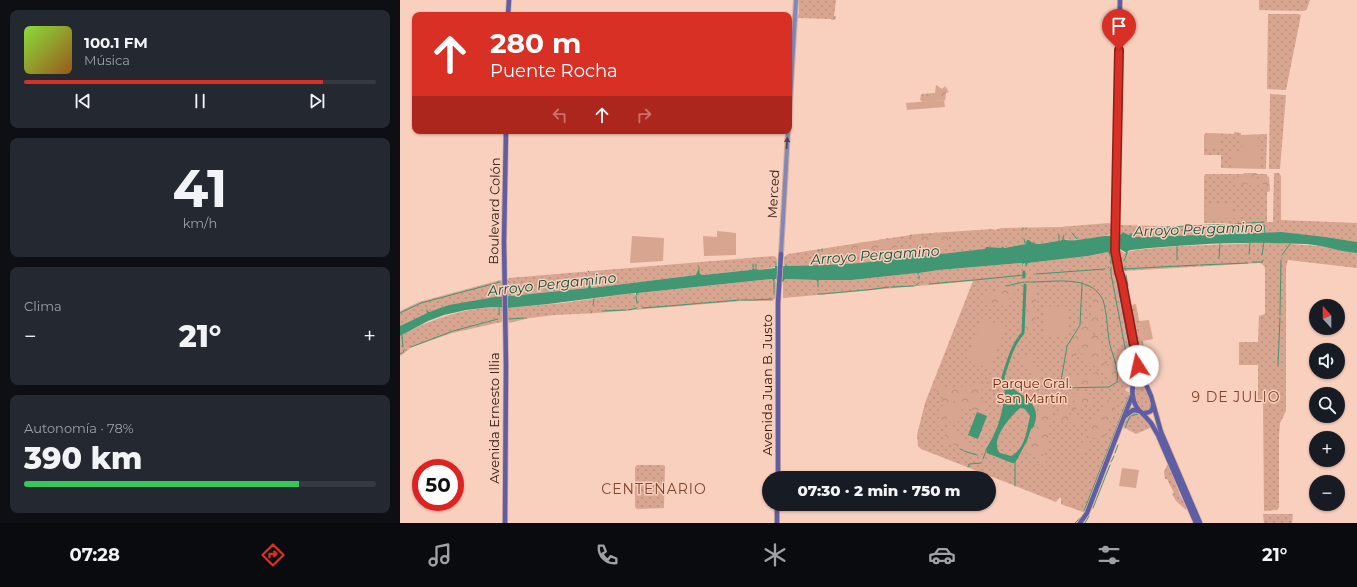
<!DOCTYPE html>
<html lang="es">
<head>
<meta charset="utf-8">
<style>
  :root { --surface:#171b24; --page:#242831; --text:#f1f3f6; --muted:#9ea1a6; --line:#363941; --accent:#d93025 }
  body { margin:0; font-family:Montserrat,sans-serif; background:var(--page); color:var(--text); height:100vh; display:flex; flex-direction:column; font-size:15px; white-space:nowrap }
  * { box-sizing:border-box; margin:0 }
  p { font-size:13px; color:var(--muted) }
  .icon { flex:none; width:22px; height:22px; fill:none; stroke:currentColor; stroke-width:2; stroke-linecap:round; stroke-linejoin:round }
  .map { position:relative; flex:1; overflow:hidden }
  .drawer { display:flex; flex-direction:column; gap:10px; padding:10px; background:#0d0f14; width:400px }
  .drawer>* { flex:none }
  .guide { position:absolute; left:12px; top:12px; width:380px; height:122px; border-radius:8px; box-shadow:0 1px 3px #0004; background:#d93025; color:#fff; overflow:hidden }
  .needle { width:26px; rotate:339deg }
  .tools { position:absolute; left:909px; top:299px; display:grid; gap:8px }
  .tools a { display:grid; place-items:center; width:36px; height:36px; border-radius:50%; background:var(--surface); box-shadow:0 1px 3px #0004; font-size:20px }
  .speed { position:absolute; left:12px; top:459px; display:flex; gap:8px; font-size:20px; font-weight:700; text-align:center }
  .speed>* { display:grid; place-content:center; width:52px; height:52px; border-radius:50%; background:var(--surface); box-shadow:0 1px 3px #0004; line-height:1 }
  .speed .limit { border:6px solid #d22; background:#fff; color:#111 }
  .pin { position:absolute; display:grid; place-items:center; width:34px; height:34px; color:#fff; margin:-41px -17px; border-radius:50% 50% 50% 0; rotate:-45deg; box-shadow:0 0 4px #0007 }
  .pin .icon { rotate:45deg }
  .me { position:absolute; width:44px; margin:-22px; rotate:350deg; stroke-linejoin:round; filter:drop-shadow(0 0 3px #0008) }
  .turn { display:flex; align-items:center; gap:14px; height:84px; padding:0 12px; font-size:18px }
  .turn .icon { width:52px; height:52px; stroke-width:2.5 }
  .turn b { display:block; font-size:28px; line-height:34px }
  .lanes { display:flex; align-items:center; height:38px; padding:0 12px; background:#0003; justify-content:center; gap:20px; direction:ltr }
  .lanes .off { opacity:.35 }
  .big { font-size:30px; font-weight:800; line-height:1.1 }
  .drawer .widget { flex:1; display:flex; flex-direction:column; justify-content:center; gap:6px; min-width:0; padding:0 14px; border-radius:8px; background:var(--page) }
  .drawer .dial { align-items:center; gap:0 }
  .dial b { font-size:52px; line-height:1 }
  .song { display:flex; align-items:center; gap:12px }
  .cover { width:48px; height:48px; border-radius:6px; background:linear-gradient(135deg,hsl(90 70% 55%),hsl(30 70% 35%)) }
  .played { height:4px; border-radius:2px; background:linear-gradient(90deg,var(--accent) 85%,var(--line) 85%) }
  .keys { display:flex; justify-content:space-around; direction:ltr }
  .heat { display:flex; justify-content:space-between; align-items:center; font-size:22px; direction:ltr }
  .charge { height:6px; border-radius:3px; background:linear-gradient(90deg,#34c759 78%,var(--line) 0) }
  .trip { position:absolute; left:362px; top:471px; width:234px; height:40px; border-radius:20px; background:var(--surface); box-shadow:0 1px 3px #0004; font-weight:800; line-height:40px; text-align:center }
  .menu { display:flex; height:64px; justify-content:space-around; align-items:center; background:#090b0e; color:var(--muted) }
  .menu .icon { width:28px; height:28px }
  .menu .current { color:var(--accent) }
  .menu b { font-size:18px; color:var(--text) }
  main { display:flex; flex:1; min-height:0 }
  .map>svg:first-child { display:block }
  .grass { fill:url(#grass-dots) }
  .forest { fill:url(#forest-crowns) }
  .pitch { fill:#d8a591 }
  .water { fill:#419773; fill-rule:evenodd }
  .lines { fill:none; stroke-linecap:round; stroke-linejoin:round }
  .stream { stroke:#419773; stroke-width:1 }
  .canal { stroke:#419773; stroke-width:3 }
  .tertiary-casing { stroke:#d4ae9e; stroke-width:6 }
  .secondary-casing { stroke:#d4ae9e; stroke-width:6 }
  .tertiary { stroke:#8587b7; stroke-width:4 }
  .secondary { stroke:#5f5da3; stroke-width:4.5 }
  .oneway { fill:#514350 }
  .route-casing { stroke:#8d1f18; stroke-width:10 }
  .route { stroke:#d93025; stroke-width:7 }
  .labels { text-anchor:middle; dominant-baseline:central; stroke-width:3; stroke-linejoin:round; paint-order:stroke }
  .street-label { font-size:13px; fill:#2e160c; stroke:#f9cfbe }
  .park-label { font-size:13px; fill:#692604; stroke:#f9cfbe }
  .water-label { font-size:14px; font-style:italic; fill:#0b5138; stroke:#f9cfbe }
  .neighbourhood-label { font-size:14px; letter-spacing:1px; fill:#80462d; stroke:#f9cfbe }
</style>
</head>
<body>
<main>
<section class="drawer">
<div class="widget">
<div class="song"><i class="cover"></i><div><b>100.1 FM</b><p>Música</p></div></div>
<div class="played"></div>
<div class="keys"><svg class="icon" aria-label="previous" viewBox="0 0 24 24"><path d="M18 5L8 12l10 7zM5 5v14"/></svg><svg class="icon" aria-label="pause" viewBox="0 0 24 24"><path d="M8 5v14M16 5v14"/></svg><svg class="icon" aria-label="next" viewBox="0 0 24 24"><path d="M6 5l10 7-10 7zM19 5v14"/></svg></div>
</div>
<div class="widget dial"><b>41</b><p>km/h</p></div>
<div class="widget"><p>Clima</p>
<div class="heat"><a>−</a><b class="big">21°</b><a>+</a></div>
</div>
<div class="widget"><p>Autonomía · 78%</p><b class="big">390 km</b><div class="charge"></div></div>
</section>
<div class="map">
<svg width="957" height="523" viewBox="0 0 957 523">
  <defs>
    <pattern id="grass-dots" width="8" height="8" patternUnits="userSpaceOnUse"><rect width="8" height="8" fill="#d8a591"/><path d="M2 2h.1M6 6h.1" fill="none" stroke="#ba8d7c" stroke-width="1.8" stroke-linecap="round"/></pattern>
    <pattern id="forest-crowns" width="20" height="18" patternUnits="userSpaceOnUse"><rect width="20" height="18" fill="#d8a591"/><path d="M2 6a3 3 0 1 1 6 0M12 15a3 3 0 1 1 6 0" fill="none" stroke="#ba8d7c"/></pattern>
  </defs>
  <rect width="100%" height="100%" fill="#f9cfbe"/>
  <g class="grass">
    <polygon points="399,0 436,0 434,16 436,16 436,18 434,20 431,20 431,19 398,18 397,16 399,14"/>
    <polygon points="859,0 910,0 907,9 904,11 859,10"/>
    <polygon points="868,14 898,14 901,15 886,90 867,89"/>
    <polygon points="870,94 886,95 880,169 869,169"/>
    <polygon points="834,132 841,133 841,135 867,134 866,169 821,168 821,155 804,155 804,135 806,133 834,134"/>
    <polygon points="874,173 879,173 881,176 881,220 957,223 957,242 926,237 863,232 829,235 743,237 736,237 731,233 729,235 723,232 719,236 719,225 799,227 852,223 804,223 804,176 806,174 867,174 867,222 873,222"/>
    <path d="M709,223L712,225L711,234C704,237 669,242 663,239C660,242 641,244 634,243C631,243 631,242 629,240L626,244L603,248L601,246V248L514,257L512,255V257L460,263L423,265L421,263L419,265L387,266L386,264L384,266V257L388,254L517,234L593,229L595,230L601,228L660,227Z"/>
    <path d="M861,242L919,246L957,253V268L888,260L886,267V411L880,423L879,436V508L877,510L864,511L863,403H858V365H839V342H858L859,316L865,314V268L863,265L860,263L724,271L722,269L718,250V248L724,253C735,249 746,249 757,248C792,244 827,246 861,242Z"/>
    <polygon points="710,251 711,251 720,302 734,368 731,386 725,389 726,391 729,392 730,396 686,509 683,512 661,504 661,498 659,498 656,502 521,449 518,446 517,435 525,403 573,281 383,298 383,282 385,279 416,280 418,282 419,280 452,280 517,273 518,276 519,273 539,270 622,263 623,265 625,263 626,266 628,263 688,256 708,252 711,259"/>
    <polygon points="373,256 376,257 377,260 375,267 357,270 357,267 356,270 355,270 353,267 352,270 350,270 303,275 300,274 300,272 296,275 191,288 190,281 189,280 188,288 107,296 107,280 109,278"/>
    <polygon points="372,279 374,281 376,280 376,298 372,301 342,301 197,313 154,315 130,318 109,323 108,320 108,308 163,303 234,293 236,295 238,293"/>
    <path d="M100,280L102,281V297C78,300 53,304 29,312L28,311L27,313L0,326V311L19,302Z"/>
    <polygon points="736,304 749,374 746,376 743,375 741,371 730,310 731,305"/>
    <path d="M91,307L102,308V322L52,333L12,347L0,356V336C32,319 55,311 91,307Z"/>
    <path d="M741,384C748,389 752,402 750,410L744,412C736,405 734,398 735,387L737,385Z"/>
    <polygon points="732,412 738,412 752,427 736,434 723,427 727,417"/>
    <polygon points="237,465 263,465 265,466 264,508 237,509 235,507 235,467"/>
    <polygon points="767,465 769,465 780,495 787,507 786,510 776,501 772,494 774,493 767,479 765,479 764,472"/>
    <polygon points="863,514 893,514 892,523 864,523"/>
  </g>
  <g class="forest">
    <polygon points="536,85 542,89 545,86 549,92 546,93 545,101 544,100 523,102 520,100 521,95 522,94 535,93"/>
    <polygon points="844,173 857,173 856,176 851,177 850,180 856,181 858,179 861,175 863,175 869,177 870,191 865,193 864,184 861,183 857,186 851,186 845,183 843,185 839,186 836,183 834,179 835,176 842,175"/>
    <polygon points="536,232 540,234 543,232 546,233 549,241 549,249 547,249 545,247 541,249 540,247 535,253 531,252 533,247 532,246 530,250 527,250 525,247 528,245 526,243 525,240 524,240 523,245 517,245 515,244 514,241 516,236 526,235 530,237"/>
    <path d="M487,238L498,242L497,247L493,249L491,247C487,250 483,247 478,248C472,249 468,252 461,251L462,247L460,246V251L438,253L436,252L434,249L442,246H452L457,243L478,241L480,239L484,240Z"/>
    <path d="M432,248L433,253L425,254L423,256L424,257L433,256L432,259C426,262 421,264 414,261L413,259L416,258C419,251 426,248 432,248Z"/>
    <path d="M629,285H632L636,289C636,297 638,304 631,309L637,316L635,321L632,323L633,326L630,332V334L626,336C622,327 629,307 626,297L628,294L627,287Z"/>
    <polygon points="611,286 615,288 615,293 611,298 607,298 607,302 605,306 583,305 582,299 587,297 588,294 596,293 599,287"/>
    <path d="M700,293L703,298L701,311L702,319L699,326L701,329L696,333H693L691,330L689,331L690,335H697L701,339L700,345L703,353L701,355L706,364L714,363L717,365L718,380L717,383C711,383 709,382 706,377L707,374L700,365L694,366L693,364L685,360L679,348L678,349V353L673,360H667L666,357L669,351L668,349L674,347L671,342C677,337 678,332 676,325L678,323L682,325L686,324L687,320L692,314V310L695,308V303L692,300L693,297Z"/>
    <polygon points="697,371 700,373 698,380 700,382 707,383 709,386 707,388 665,389 662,387 661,384 662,378 666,378 672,375 678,376 681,375 684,378 687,376 694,376 694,373"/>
    <polygon points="589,380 592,385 596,385 597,389 593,392 587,386 583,387 581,389 583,391 581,394 579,394 579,399 588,405 589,409 585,410 581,407 578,410 573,411 569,406 566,409 554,400 553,406 550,413 548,413 541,427 540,428 537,425 539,417 538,411 540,407 543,406 541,401 544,395 537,392 537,385 540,383 542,385 546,391 550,389 553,390 557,387 559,388 559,392 563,393 566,391 561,385 562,384 564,385 568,384 571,387 576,387 575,384 580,384 581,382 584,384"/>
    <polygon points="682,391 689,394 694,403 691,404 687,402 686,405 682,406 680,405 678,408 675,409 672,413 667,412 672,416 678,415 679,418 683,421 682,424 671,422 665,424 662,421 658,421 656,414 658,410 656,405 658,404 662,406 663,402 666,401 665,397 666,395 670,395 672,400 666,402 668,406 670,406 672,403 681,399 676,400 672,396 673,394 678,393"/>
    <path d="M640,397L643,398L645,397L651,401L652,407L649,430L648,450L642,454L645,456L646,463L639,468L637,465L640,461V458L634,453L630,454H626C625,447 629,442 634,438L632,434L637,424L634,421L635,416L640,417L636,412L635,409H640L635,402Z"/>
    <polygon points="706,400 716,402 716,405 703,441 698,438 691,438 689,446 684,451 680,451 679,448 679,446 691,431 690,425 692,418 695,417 695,413 697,412 701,413 703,410 703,404"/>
    <path d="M548,426L551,430L558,433L559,439L571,447L573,446L578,449L577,452L570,454C565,450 559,451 554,448V445L553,443L548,444L545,442L543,438L545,435L544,431Z"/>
  </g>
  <g class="pitch">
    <polygon points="544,100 545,107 507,110 506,103"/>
    <polygon points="806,134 821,134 821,149 805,149"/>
    <polygon points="841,135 858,135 859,166 857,167 835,167 833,166 833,153 842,151"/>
    <polygon points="806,204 831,204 831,213 840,213 840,218 806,219"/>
    <polygon points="317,231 336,233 336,255 304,256 303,236 317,237"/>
    <polygon points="232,236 264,238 263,261 230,263"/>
    <polygon points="644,306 669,307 668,337 643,337"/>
    <polygon points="582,318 598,324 604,322 602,325 606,327 590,369 566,360"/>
    <polygon points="749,320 753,339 743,341 739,321"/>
    <polygon points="618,344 627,360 629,356 633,357 634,360 629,362 633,365 640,375 634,380 632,377 631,377 631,374 620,355 622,353"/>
    <polygon points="553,402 563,407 557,425 546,420"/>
    <polygon points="722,468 739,470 736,488 719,486"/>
  </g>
  <g class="water">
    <path d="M723,232L729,235L731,233L736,237H743L881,232L926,237L957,242V253C940,252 923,245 906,244C848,241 789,244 731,250L728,251L727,253L718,248L710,251L711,259L708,252L688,256L628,263L626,267L625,263L623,264V267L622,263L539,270L519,273L518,276L517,273L452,280H419L418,282L416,280L385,279L383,282L375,279L374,282L372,279L238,293L236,296V293H234L148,304L108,308L91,307L66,310L44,315L28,321L0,336V326L27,313L26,309L29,312L49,305L95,297L97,294V297H100L188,288V280L190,281L191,288L296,275L298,270H299L300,274L303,275L350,270H352L353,267L355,270L356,267L357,270L375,268V266H385L386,263L387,266L419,265L421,263L423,265L460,263L512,257V254L514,257L585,249L586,247C592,247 595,248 601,248L602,246L604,248L626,244L627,240H629C634,247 650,242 658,241L659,239L660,241L663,239C672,244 705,233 719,236Z"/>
    <path d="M603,382H605C619,396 645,401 633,428L631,429L627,441L615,463H612L587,453L586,449C589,443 593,438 595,432C600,422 608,393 603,382ZM620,408L625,409L630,416C627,429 625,450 611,456L600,453C589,441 610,417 620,408Z"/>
    <polygon points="577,412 587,416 578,439 568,435"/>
  </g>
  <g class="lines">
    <g class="stream">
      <polyline points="834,224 864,222"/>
      <polyline points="864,225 865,233"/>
      <polyline points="767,227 833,224 833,226"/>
      <polyline points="623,228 623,229"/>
      <polyline points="626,228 626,229"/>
      <polyline points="834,229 835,234"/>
      <polyline points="672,233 677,239"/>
      <polyline points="659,235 659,239"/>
      <polyline points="511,236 511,235"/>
      <polyline points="624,239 625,243"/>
      <polyline points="663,239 664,235"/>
      <polyline points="777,246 777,260"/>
      <polyline points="512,250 512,254"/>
      <polyline points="419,251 419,250"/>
      <polyline points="422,251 422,249"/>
      <polyline points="849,254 850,243"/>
      <polyline points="862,255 864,242"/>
      <polyline points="882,255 890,244"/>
      <polyline points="819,258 820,244"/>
      <polyline points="421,259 421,263"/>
      <polyline points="711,259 711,264"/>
      <polyline points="724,261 727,253"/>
      <polyline points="376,262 376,266"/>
      <polyline points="852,262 862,262 863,260"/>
      <polyline points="356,264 356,267"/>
      <polyline points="800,265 848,263"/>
      <polyline points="353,267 353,264"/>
      <polyline points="711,267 711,274 731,379"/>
      <polyline points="708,268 709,267"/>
      <polyline points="722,269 798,265"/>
      <polyline points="725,269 725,266"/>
      <polyline points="299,270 299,267"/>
      <polyline points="188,271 189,272"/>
      <polyline points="623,272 623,273"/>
      <polyline points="636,274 705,269"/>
      <polyline points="726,275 728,286"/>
      <polyline points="519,276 519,279"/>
      <polyline points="575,280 624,275"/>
      <polyline points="107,281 109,282"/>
      <polyline points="418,282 418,287"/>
      <path d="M626,282C651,283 690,273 703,300C707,313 707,326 709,340C711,353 720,369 717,382L709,387L661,388"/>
      <polyline points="529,284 574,280"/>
      <polyline points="516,285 519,283"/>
      <polyline points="606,286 624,282"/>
      <polyline points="110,287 110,296"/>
      <polyline points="491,287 514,286"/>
      <polyline points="467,290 489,287"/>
      <polyline points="374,293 374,282"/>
      <polyline points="97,294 100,287"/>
      <polyline points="418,294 421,294"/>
      <polyline points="422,294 466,290"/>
      <polyline points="236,296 237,303"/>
      <polyline points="341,300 352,300"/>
      <polyline points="353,300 372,299"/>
      <polyline points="304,303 339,300"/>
      <polyline points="193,305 194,299"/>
      <polyline points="269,306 303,303"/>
      <polyline points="242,308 268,306"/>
      <polyline points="732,309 743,371"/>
      <polyline points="228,310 237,308"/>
      <polyline points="202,311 226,310"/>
      <polyline points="0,313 21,303 100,282"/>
      <polyline points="191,313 192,311"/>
      <polyline points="99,315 99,308"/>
      <polyline points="880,315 881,260"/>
      <polyline points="109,319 124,318"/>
      <polyline points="2,335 3,347"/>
      <polyline points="11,347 53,331 98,319"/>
      <polyline points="3,353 4,350"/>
      <polyline points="0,354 1,353"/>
      <polyline points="878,365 880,318"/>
      <polyline points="660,387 667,346 680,325 682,284"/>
      <polyline points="725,428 730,416 738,414"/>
      <polyline points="560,449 563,450"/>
      <polyline points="564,451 577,455"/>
      <polyline points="715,453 718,445"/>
      <polyline points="583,459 586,451"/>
      <polyline points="711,462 714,456"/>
      <polyline points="568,467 569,464 581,463"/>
      <polyline points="615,486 615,463"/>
      <polyline points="693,508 710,465"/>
      <polyline points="684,511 729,396"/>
      <polyline points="675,523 680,518"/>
      <polyline points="685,523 689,516"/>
    </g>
    <g class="canal">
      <polyline points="624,277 624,272"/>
      <path d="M604,382L603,377C608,362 612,345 623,333L625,285"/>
    </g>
    <defs>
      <g id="tertiary">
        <polyline points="389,118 396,0"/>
        <polyline points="381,254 388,131"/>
      </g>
      <g id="secondary">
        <polyline points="720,0 715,251 719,272 722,282 740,371 751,396 761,432 800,523"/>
        <polyline points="108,15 109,0"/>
        <polyline points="719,276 719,283 735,366 733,385"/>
        <path d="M745,383L739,382L733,385C731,395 734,407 742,413C749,413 753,412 753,404"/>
        <polyline points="742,413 751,423 758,435 796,523"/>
        <polyline points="725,416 733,410 739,411"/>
        <polyline points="378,478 378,303 381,254"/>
        <polyline points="105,523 106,365 104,241 106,131"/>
        <polyline points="377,523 377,504"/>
        <polyline points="680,523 687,513 732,396"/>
      </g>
    </defs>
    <use href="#tertiary" class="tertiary-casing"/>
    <use href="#secondary" class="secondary-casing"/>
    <use href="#tertiary" class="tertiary"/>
    <use href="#secondary" class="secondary"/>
  </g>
  <defs><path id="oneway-solid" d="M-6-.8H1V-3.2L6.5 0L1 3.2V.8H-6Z"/></defs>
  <use class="oneway" href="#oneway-solid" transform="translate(387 143) rotate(-86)"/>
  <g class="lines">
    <defs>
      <polyline id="route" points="719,50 715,251 719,272 722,282 738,366"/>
    </defs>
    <use href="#route" class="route-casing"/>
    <use href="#route" class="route"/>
  </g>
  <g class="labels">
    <g class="street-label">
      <text transform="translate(373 194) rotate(-87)">Merced</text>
      <text transform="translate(94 211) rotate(-89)">Boulevard Colón</text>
      <text transform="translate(367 385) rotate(-90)">Avenida Juan B. Justo</text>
      <text transform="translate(94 418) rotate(-90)">Avenida Ernesto Illia</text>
    </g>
    <g class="park-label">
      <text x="632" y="383">Parque Gral.<tspan x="632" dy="15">San Martín</tspan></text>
    </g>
    <g class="water-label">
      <text transform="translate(798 229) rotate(-2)">Arroyo Pergamino</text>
      <text transform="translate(475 255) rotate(-4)">Arroyo Pergamino</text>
      <text transform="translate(152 284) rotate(-6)">Arroyo Pergamino</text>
    </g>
    <g class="neighbourhood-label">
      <text x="836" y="397">9 DE JULIO</text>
      <text x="254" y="489">CENTENARIO</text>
    </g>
  </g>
</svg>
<div class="tools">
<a><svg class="needle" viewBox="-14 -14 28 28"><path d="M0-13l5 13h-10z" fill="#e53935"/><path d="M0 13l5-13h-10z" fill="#9ea1a6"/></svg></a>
<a><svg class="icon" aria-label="sound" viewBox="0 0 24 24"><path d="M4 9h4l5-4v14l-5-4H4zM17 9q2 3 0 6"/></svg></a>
<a><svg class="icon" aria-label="search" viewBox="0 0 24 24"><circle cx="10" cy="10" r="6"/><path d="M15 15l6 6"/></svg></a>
<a>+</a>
<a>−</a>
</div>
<div class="speed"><div class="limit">50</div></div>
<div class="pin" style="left:719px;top:50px;background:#d93025"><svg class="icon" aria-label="arrive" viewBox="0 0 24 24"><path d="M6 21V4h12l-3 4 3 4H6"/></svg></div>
<svg class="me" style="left:738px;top:366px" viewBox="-20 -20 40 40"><circle r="19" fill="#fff"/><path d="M0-13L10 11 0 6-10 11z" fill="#d93025"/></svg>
<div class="trip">07:30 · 2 min · 750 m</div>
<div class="guide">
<div class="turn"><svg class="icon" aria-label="ahead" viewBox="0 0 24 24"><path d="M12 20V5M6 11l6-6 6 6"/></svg><div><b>280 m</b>Puente Rocha</div></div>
<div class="lanes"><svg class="icon off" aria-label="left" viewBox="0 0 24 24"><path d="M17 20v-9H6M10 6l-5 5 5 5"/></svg><svg class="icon" aria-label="ahead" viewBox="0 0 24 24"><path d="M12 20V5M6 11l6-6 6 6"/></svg><svg class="icon off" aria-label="right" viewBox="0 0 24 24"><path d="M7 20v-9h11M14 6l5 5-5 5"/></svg></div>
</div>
</div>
</main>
<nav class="menu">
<b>07:28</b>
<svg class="icon current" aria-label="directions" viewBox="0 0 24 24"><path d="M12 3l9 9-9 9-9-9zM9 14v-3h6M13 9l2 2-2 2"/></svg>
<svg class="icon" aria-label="music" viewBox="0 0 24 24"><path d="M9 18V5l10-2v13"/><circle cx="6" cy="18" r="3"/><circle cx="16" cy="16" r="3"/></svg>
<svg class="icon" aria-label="phone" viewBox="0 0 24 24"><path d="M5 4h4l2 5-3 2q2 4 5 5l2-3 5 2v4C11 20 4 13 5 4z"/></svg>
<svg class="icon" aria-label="climate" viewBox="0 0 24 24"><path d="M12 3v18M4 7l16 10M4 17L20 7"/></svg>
<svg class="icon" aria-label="car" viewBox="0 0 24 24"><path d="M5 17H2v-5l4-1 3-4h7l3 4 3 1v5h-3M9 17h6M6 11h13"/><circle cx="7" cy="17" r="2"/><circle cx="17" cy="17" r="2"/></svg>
<svg class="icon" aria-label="filters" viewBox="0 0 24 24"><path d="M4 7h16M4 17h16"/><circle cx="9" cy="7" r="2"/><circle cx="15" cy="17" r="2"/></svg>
<b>21°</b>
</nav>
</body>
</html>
